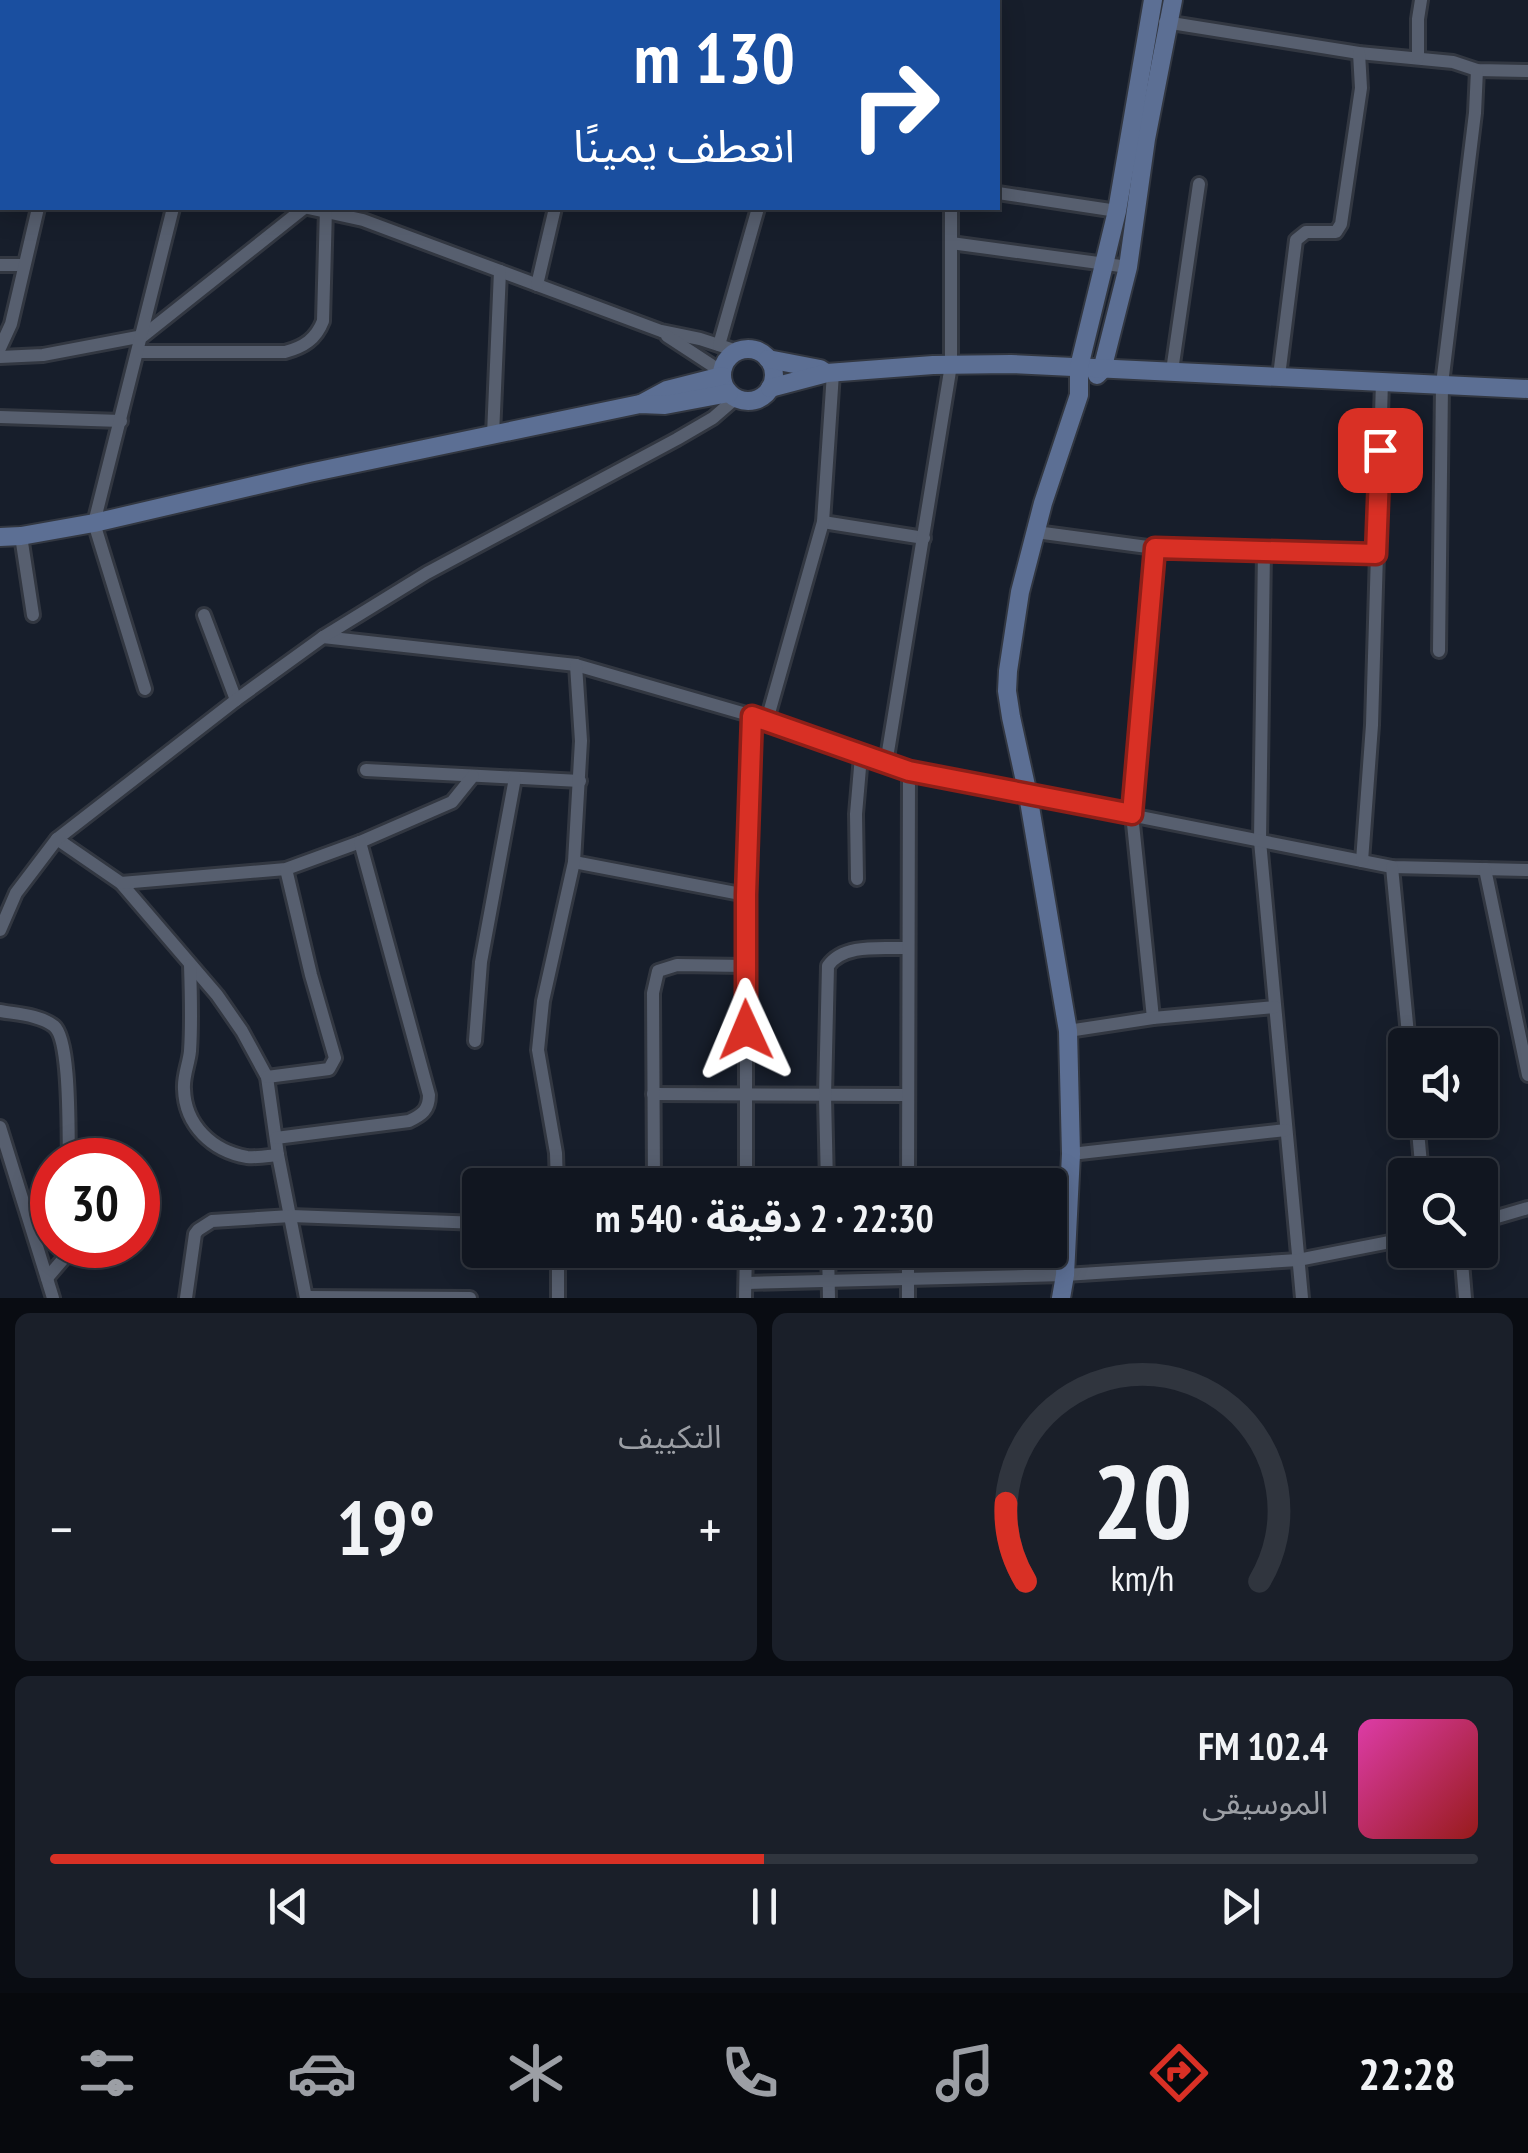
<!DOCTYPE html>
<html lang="ar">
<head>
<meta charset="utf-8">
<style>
  :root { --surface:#111620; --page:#1a1f29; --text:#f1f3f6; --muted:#9c9fa5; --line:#30353e; --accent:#d93025 }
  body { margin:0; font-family:"PT Sans Narrow","Noto Sans Arabic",sans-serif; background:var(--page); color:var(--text); direction:rtl; height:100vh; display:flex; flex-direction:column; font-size:38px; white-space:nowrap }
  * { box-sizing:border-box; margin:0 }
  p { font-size:32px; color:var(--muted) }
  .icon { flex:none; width:55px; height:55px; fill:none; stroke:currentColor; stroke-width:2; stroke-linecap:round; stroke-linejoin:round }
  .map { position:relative; height:1298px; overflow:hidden; direction:ltr }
  .side { display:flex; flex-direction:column; gap:15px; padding:15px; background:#090c12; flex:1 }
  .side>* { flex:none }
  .hud { position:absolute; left:0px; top:0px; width:1000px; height:210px; box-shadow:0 5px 25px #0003,0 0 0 2px var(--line); direction:rtl; background:#1a4fa0; color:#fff; overflow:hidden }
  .fabs { position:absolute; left:1388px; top:1028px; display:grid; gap:20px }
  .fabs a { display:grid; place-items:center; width:110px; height:110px; border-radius:10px; background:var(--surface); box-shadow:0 5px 25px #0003,0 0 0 2px var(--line); font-size:50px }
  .speed { position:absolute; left:30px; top:1138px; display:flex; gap:20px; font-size:50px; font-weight:700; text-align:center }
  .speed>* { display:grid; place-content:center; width:130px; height:130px; border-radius:50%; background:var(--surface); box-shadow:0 5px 25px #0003,0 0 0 2px var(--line); line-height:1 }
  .speed .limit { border:15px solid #d22; background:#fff; color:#111 }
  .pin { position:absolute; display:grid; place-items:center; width:85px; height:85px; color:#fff; margin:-42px; border-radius:20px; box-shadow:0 5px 15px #0006 }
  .me { position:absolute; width:110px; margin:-55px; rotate:359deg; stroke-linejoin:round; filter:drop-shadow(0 0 8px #0008) }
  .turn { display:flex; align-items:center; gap:35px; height:210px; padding:0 40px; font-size:45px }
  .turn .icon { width:130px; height:130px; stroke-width:2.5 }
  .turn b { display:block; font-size:70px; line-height:85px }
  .big { font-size:75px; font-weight:700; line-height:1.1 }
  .side .card { flex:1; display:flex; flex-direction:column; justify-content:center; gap:15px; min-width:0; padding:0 35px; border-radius:15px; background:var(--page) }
  .side .dial { align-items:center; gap:0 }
  .dial svg { height:260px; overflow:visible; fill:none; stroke:var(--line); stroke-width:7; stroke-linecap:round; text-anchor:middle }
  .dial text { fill:var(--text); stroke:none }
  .song { display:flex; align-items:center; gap:30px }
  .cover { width:120px; height:120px; border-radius:15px; background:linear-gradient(135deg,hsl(320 70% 55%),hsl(0 70% 35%)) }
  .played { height:10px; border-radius:5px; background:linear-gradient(90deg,var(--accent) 50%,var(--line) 50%) }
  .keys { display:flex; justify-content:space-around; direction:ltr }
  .heat { display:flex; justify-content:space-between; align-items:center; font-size:55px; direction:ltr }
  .side .tiles { flex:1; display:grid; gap:15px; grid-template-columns:1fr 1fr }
  .card:last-child { grid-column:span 2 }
  .trip { position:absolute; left:462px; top:1168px; width:605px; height:100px; border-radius:10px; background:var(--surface); box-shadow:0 5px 25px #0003,0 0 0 2px var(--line); font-weight:700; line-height:100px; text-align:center; direction:rtl }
  .menu { display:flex; height:160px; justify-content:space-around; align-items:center; background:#07090d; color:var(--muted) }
  .menu .icon { width:70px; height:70px }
  .menu .current { color:var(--accent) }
  .menu b { font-size:45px; color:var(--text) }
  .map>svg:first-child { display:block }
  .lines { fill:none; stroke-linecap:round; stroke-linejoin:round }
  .street-casing { stroke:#323741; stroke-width:18 }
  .secondary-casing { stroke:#323741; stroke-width:22 }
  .street { stroke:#575f6f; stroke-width:12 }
  .secondary { stroke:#5c6f94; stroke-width:18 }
  .route-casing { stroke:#8d1f18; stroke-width:25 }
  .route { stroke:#d93025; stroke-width:18 }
</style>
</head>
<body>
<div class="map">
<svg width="1528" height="1298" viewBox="0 0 1528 1298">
  <rect width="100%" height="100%" fill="#171e2b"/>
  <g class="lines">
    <defs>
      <g id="street">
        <polyline points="211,0 216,2"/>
        <polyline points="70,2 70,0"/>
        <polyline points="372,2 373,0"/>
        <polyline points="651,2 651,0"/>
        <polyline points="823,2 824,0"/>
        <polyline points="1165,22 1359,53 1453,62 1477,70 1528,71"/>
        <polyline points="1418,58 1418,19 1421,0"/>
        <polyline points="0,113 2,114"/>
        <polyline points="998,193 1117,211"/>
        <polyline points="308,208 363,220 661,331 700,339 737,351"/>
        <polyline points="951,243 1128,267"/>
        <polyline points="0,265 23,265"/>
        <polyline points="537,285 555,208"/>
        <polyline points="667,336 722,372"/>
        <polyline points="719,345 758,208"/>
        <polyline points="0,348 11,324 38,208"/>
        <path d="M139,352H285C304,347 316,339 323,321L326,208"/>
        <polyline points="0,357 43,355 143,336 304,208"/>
        <polyline points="1172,371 1199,184"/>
        <polyline points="1279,376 1296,240 1306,232 1336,232 1341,224 1361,88 1359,53"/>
        <polyline points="0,417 121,421"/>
        <polyline points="493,435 500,271"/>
        <polyline points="823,522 924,538"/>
        <polyline points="1036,532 1155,548 1377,554"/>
        <polyline points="21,536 33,615"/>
        <polyline points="1264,550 1260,841 1302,1298"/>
        <polyline points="204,615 236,700"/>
        <polyline points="323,637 576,665 767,720 909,771 1392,867 1528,870"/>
        <polyline points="1439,651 1442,384 1475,113 1477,70"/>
        <polyline points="145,689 94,523 173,208"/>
        <polyline points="767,720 823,522 833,373"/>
        <polyline points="886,764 951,365 951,208"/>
        <polyline points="366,770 580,781"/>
        <polyline points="57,839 121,883 217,995 242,1031 267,1077 278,1155 306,1298"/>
        <polyline points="1362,861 1372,725 1382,381"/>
        <polyline points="574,862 746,895"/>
        <polyline points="1392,867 1409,1045"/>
        <polyline points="1485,869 1528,1075"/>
        <polyline points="857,879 856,814 861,756"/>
        <polyline points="121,883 286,869 360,842 452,802 473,776"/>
        <polyline points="0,930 16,893 57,839 236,700 323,637 427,573 677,439 713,418 736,398"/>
        <path d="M190,965C191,994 192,1022 190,1051C189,1063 183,1076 184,1089C185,1125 212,1151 247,1157C257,1158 268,1156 278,1155"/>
        <path d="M0,1011C17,1014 40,1015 54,1026C71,1040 68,1134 69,1160"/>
        <polyline points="1153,1018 1132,814 1155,548"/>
        <polyline points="1068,1031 1153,1018 1275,1007"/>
        <polyline points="475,1041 481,962 515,778"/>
        <polyline points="267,1077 329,1069 335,1058 311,975 286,869"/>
        <polyline points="653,1094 908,1095"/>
        <polyline points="1417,1120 1422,1175"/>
        <polyline points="0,1127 53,1298"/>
        <path d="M276,1138L409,1121C422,1115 429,1110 429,1095L360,842"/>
        <polyline points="1071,1154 1286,1130"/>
        <polyline points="557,1185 556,1153 538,1050 543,1001 574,862 581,741 576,665"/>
        <polyline points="654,1185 653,993 658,971 677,965 745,966"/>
        <polyline points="746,1185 746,895 752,716"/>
        <path d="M827,1185L825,1096L828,966C844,943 882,949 907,948"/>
        <polyline points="908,1185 909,771"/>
        <polyline points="1480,1222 1528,1208"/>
        <polyline points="828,1250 829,1298"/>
        <polyline points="1461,1250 1465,1298"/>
        <polyline points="47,1278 71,1250 71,1245"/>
        <polyline points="747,1283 1065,1275 1298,1260 1405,1239"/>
        <polyline points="306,1297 470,1298"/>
        <polyline points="186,1298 195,1234 198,1230 212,1221 291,1216 480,1223"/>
        <polyline points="558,1298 558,1250"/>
        <polyline points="745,1298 746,1250"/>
        <polyline points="908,1298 908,1250"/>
      </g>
      <g id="secondary">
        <circle cx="748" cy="375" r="26"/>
        <polyline points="768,359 820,369 826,373"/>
        <polyline points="1097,375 1102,370 1128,267 1146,139 1173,0"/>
        <polyline points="770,388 827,373 933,365 1011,364 1528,389"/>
        <polyline points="641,404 667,390 722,376"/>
        <polyline points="0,537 21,536 94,523 309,473 640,404 665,405 729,393"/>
        <polyline points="1061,1298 1065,1275 1071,1154 1068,1031 1028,795 1011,717 1007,691 1008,671 1020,592 1043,503 1079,395 1079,367 1117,211 1153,0"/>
      </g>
    </defs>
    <use href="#street" class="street-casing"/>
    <use href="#secondary" class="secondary-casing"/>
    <use href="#street" class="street"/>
    <use href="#secondary" class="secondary"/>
  </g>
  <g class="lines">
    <defs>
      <polyline id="route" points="746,1030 746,895 752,716 909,771 1132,814 1155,548 1376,554 1380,450"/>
    </defs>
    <use href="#route" class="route-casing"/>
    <use href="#route" class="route"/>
  </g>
</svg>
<div class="fabs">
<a><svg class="icon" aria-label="sound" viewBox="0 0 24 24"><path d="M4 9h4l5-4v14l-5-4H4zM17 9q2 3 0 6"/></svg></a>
<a><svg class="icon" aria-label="search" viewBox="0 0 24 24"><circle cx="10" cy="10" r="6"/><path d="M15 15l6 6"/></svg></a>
</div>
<div class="speed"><div class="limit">30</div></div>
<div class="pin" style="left:1380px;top:450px;background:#d93025"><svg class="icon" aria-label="arrive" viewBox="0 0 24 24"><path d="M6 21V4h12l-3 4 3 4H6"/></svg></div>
<svg class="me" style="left:746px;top:1030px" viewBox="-20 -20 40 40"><path d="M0-17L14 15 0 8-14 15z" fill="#d93025" stroke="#fff" stroke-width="4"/></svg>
<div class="trip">22:30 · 2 دقيقة · 540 m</div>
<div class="hud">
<div class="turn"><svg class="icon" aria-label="right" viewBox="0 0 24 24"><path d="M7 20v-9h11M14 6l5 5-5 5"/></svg><div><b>130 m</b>انعطف يمينًا</div></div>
</div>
</div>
<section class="side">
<div class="tiles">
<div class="card dial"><svg viewBox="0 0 100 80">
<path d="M14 69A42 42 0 1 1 86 69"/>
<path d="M14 69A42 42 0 0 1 8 45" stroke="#d93025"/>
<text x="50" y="56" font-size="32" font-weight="700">20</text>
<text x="50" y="72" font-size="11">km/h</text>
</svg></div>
<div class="card"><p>التكييف</p>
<div class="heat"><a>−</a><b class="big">19°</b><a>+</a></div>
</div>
<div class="card">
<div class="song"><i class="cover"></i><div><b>102.4 FM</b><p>الموسيقى</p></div></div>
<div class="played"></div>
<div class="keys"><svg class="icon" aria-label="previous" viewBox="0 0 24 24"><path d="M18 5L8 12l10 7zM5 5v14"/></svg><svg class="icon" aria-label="pause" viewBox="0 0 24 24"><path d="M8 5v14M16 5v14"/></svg><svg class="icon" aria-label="next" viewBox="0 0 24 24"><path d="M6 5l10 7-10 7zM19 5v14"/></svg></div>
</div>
</div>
</section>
<nav class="menu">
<b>22:28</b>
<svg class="icon current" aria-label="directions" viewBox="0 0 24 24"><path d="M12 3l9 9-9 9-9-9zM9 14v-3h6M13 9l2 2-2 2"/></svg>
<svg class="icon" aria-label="music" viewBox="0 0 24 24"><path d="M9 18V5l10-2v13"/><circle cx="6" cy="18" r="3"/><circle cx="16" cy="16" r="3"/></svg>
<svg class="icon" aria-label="phone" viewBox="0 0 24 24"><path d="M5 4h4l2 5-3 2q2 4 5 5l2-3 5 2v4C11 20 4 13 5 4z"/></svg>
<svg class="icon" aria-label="climate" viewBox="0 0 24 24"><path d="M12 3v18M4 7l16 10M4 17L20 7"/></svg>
<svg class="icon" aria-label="car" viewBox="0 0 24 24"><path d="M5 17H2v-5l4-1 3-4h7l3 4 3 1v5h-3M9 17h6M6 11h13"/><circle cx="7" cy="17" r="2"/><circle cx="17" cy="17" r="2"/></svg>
<svg class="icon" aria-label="filters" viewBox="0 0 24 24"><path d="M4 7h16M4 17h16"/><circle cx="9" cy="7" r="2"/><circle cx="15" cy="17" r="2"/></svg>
</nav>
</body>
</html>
